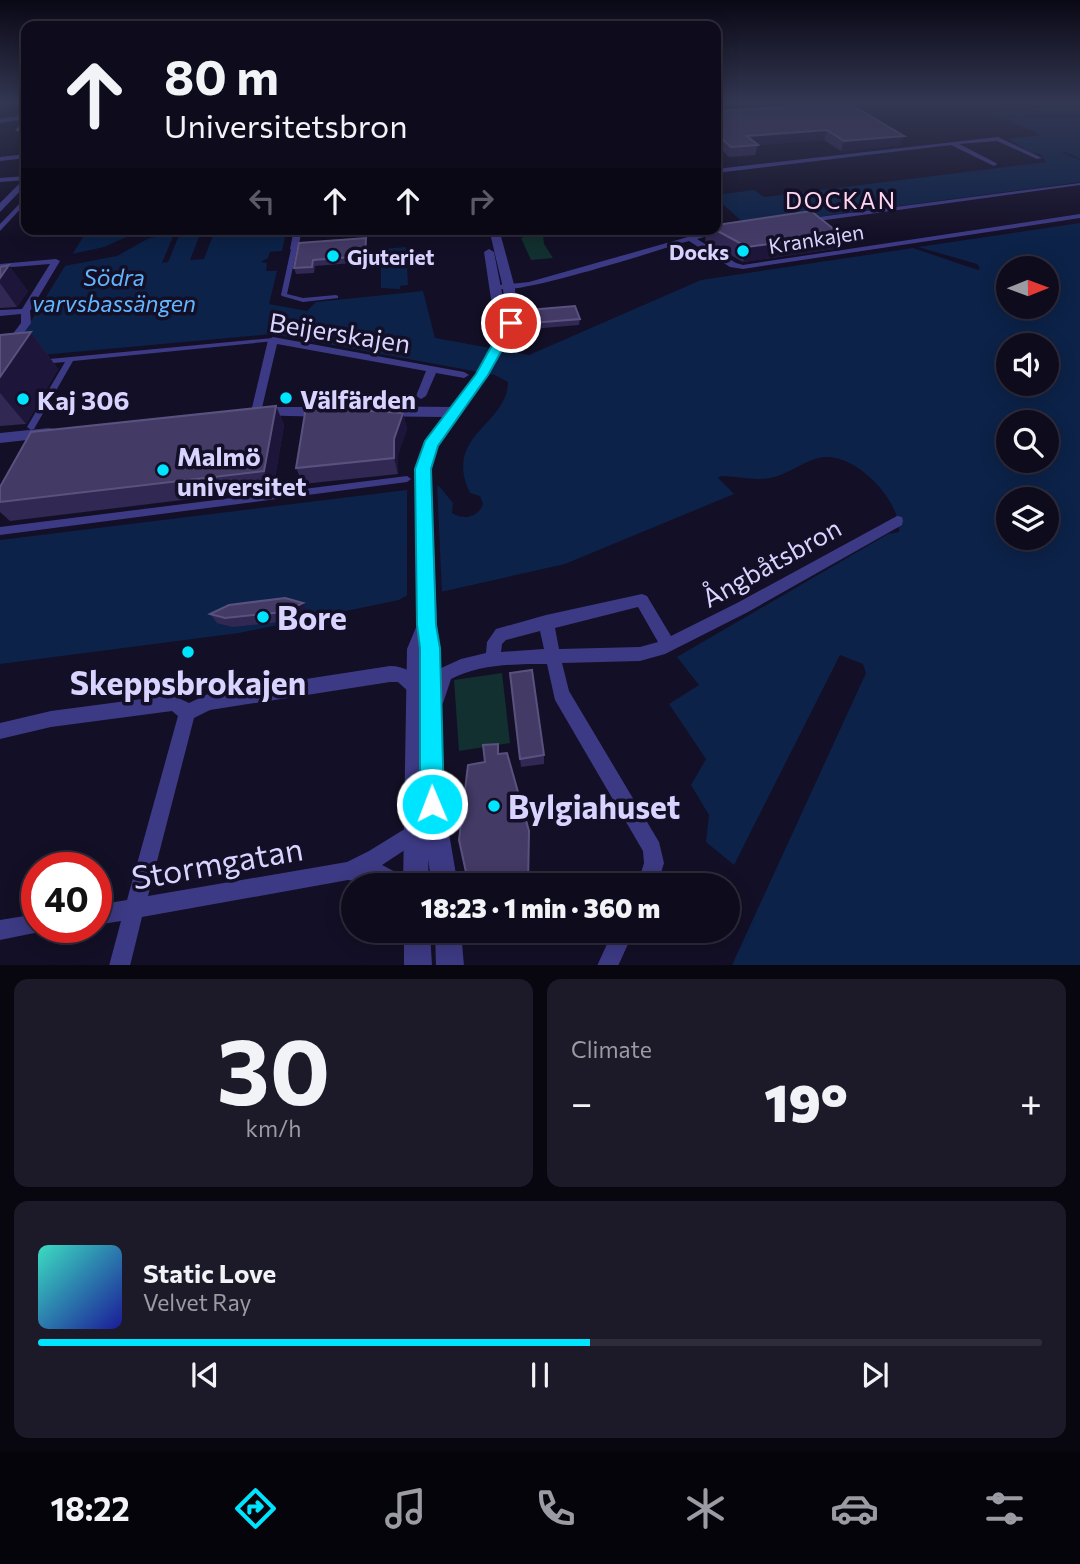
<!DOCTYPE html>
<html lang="en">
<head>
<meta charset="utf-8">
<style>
  :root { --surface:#0e0b1c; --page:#1c1929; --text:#f1f3f6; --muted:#9b9ba3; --line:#2e2b3b; --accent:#00e5ff }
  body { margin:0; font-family:Commissioner,sans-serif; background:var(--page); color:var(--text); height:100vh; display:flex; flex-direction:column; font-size:26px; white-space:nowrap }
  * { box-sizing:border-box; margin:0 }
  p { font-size:23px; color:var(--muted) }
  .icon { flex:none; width:38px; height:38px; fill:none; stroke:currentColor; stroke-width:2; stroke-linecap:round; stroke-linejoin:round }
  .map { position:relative; height:965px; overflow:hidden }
  .sheet { display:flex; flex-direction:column; gap:14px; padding:14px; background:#08060f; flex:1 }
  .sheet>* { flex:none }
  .hud { position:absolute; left:21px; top:21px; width:700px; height:214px; border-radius:14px; box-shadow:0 4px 18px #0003,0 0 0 2px var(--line); background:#0e0b1c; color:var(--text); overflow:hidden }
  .needle { width:46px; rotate:89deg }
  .controls { position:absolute; left:996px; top:256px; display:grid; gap:14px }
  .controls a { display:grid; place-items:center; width:63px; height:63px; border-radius:50%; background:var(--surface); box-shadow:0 4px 18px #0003,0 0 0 2px var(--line); font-size:35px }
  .speed { position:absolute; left:21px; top:852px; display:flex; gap:14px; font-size:35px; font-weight:700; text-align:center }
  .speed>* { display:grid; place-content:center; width:91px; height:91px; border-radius:50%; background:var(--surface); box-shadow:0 4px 18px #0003,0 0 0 2px var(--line); line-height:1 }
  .speed .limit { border:10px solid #d22; background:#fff; color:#111 }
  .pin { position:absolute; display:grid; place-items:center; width:60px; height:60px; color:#fff; margin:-30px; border:4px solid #fff; border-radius:50%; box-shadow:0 2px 7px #0007 }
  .me { position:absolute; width:77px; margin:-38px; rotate:359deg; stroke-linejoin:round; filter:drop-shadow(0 0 5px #0008) }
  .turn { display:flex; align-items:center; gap:24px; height:147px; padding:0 28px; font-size:32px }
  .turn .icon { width:91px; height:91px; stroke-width:2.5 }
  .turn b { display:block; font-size:49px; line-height:60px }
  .lanes { display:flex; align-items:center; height:66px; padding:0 28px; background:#0003; justify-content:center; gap:35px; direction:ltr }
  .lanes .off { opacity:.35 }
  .big { font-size:52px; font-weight:800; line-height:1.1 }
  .sheet .card { flex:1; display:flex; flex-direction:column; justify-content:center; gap:10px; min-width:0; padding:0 24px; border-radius:14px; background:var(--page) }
  .sheet .dial { align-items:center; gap:0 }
  .dial b { font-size:91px; line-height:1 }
  .song { display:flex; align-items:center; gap:21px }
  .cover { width:84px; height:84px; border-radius:10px; background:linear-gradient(135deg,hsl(170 70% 55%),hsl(240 70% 35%)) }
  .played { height:7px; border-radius:4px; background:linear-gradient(90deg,var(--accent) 55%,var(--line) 55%) }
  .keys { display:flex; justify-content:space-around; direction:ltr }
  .heat { display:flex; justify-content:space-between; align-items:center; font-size:38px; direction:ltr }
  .sheet .tiles { flex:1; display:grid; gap:14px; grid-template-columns:1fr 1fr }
  .card:last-child { grid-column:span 2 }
  .trip { position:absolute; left:341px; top:873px; width:399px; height:70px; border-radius:35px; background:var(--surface); box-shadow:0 4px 18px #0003,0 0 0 2px var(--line); font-weight:800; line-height:70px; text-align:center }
  .tab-bar { display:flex; height:112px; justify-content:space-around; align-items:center; background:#06040b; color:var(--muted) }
  .tab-bar .icon { width:49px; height:49px }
  .tab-bar .selected { color:var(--accent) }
  .tab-bar b { font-size:32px; color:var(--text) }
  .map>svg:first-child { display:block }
  .green { fill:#12302f }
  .water { fill:#0c2248; fill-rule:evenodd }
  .pier { fill:#130f26 }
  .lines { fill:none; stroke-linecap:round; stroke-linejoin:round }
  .pedestrian { fill:#3d3a85; fill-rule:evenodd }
  .minor { fill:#3d3a85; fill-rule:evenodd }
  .tertiary { fill:#3d3a85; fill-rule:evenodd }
  .wall { fill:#312854 }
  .shaded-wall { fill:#1d163a }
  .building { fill:#433a66; stroke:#5a527e; stroke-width:2 }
  .route { fill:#00e5ff; stroke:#0095a6; stroke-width:2 }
  .poi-dot { fill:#00e5ff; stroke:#130f26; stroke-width:2.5 }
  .labels { text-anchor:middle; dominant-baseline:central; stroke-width:7; stroke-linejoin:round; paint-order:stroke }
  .far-street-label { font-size:21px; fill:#d9d4ff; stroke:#130f26 }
  .far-poi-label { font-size:21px; font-weight:bold; fill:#d9d4ff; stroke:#130f26; text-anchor:end }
  .far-neighbourhood-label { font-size:23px; letter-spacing:2px; fill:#ffd6f0; stroke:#130f26 }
  .far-water-label { font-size:23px; font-style:italic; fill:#62b6ff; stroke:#130f26 }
  .street-label { font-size:26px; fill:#d9d4ff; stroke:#130f26 }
  .poi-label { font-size:26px; font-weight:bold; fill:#d9d4ff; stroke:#130f26; text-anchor:start }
  .near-poi-label { font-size:32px; font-weight:bold; fill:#d9d4ff; stroke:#130f26; text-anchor:start }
  .near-street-label { font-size:32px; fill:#d9d4ff; stroke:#130f26 }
</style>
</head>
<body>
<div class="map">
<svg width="1080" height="966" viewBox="0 0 1080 966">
  <rect width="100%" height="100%" fill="#130f26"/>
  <g class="green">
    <polygon points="523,229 587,229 543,235 544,244 553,258 531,260 521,238 525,237"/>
    <polygon points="502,673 510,743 459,751 454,680"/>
  </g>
  <g class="water">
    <polygon points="1080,105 1080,159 1068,153 1060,152 1080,160 1080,182 747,226 716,198 716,195 754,190 764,197 1046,162 1040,154 1032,153 1008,139 1041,135 990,112"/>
    <path d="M1080,223V965H732L866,673L863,664L840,655L734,865L706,842L709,815L691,785L706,759L669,704L699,685L677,657L888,534L899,532C901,501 858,456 826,457C806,458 789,475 770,478C756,481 736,476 721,476L718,478L734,494L565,564L445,591L406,596L399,600L239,633L0,664V540L439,486L453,503L452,513C464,521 478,517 483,504L480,496L470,493C442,435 508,425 508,382L495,375L272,334L8,358L88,229H126V235L149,238L174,234L162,263L168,262L180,233L201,232L190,260L204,259L215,230L287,229L282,251L270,252L268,258L261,262L267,263L266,271H277L269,304L307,311L316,302L423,291L435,338L529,355L701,280L913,248L978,270L980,268L977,264L918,247ZM1008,268H1046V306H1008ZM1008,345H1046V383H1008ZM1008,422H1046V460H1008ZM1008,499H1046V537H1008Z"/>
    <polygon points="406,247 408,285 400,286 400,289 381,288 381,249"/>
  </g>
  <g class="pier">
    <polygon points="131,235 149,238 117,256 64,266 72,254 104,247"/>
    <polygon points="437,483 442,594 407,599 407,487"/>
  </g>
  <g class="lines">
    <g class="pedestrian">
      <polygon points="1080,183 1080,185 811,222 808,220 811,218"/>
      <polygon points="183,229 209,229 206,231 145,236 142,234 145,232"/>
      <polygon points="294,247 297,249 287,294 303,298 336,295 338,296 338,298 303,302 282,296 281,295 291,249"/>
      <polygon points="273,338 276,340 275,341 73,361 34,429 31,430 27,427 65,362 42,364 39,364 39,360"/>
      <polygon points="407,476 411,479 407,482 0,535 0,527"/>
    </g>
    <g class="minor">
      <polygon points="724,103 739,103 716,108 716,104"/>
      <polygon points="26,115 26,119 0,123 0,119"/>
      <polygon points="998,137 1042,158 1037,159 997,141 959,144 996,163 997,164 994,166 951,145 716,173 716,169"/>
      <polygon points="26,154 26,158 0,161 0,157"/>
      <polygon points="26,176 26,180 0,182 0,178"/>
      <polygon points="26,197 26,203 0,231 0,224"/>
      <path d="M1080,214V218L743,269L730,267L689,241C661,249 512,298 496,288L500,285L529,282L716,229V220L720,222L721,230L715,234L697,239L736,263L743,265Z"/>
      <polygon points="294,229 302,229 298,249 294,251 290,249"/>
      <polygon points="56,259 60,261 30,311 31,323 4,360 0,361 0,351 21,323 21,314 0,316 0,310 22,309 50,264 0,268 0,264"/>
      <polygon points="273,337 464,372 469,375 464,378 436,373 426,396 421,399 416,396 426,371 277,344 261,412 256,416 251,412 268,340"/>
      <path d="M897,516L902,517L903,521L902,525L748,612L665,654L640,661L562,663L569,691L659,842L664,863L657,886H637L644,863L643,851L555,700L547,664C515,664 480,664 451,679L443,703L437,705L431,703L429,697L439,669L461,659L486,653L487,642L496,629L546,615L642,594L647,596L671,636L737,603ZM638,607L658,642L640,647L559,649L555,628ZM540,631L544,649L501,652L502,644L506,640Z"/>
      <path d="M390,666C405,666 418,674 424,688L422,693L416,696L410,693L398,682H390L210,710L194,718L148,896L347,862L369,851L416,822L423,824L425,831L423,838L382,865L409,879L412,886H383L348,880L142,917L130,966H109L121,921L96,925V905L127,900L178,716L172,711L51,727L0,739V723L51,711L172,695L189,703L208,694Z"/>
      <polygon points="37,914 37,928 46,928 44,931 0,940 0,920"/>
      <polygon points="613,931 634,931 618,966 597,966"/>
    </g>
    <g class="tertiary">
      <polygon points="26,177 26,185 0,212 0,203"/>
      <polygon points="489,229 499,229 515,288 517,322 489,375 437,446 431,469 437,625 440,648 444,804 458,886 432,886 428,859 429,886 403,886 407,649 417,625 415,469 423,445 444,417 357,416 350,411 357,406 451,407 476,374 502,328 491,299 484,252 489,249 494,252 504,303 503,288"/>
      <polygon points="259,407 327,407 334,412 327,417 254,415 252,412"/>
      <polygon points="49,428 54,429 56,433 54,437 0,443 0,433"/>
      <polygon points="404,931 430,931 432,966 404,966"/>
      <polygon points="435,931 461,931 464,966 436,966"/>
    </g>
  </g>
  <g class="wall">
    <polygon points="840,103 900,145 841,151 824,140 758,145 755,155 729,157 716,145 716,109 719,111"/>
    <polygon points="26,118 26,145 17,130"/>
    <polygon points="707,229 716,229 840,234 834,249 743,262 705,241"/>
    <polygon points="299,243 367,244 366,262 315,266 314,273 296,274 294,268"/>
    <polygon points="0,267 28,291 17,307 0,308"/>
    <polygon points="529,310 580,319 579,325 532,329 529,316"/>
    <polygon points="31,332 58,369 26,424 0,426 0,335"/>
    <polygon points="276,406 284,425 273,489 10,521 0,512 0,487"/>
    <polygon points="403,413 407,429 398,454 398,474 303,484 296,468"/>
    <polygon points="303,603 308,612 289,621 232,627 217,623 210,614"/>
    <polygon points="510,673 544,755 544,764 521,767"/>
    <polygon points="480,931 509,931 483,935"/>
  </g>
  <g class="shaded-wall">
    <polygon points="827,130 824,140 745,146 747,136"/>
    <polygon points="904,136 900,145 841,151 844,141"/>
    <polygon points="840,234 834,249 743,262 747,247"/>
    <polygon points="366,238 367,244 366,262 365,256"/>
    <polygon points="9,265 28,291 17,307 0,283 0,278"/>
    <polygon points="31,332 58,369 26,424 0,393 0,377"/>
    <polygon points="276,406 284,425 273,489 264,471"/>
    <polygon points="403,413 407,429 398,454 398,474 394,458 394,439"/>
    <polygon points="303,603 308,612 289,621 284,612"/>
  </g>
  <g class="building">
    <polygon points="840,103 848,103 904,136 844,141 827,130 747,136 758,145 731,147 716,133 716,109 719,111"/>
    <polygon points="26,118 26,130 17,130"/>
    <polygon points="811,211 840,234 747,247 714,229 716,229 716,225"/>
    <polygon points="366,238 365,256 313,260 312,267 294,268 299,243"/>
    <polygon points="9,265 0,278 0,267"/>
    <polygon points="575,306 580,319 532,323 529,310"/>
    <polygon points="31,332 0,377 0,335"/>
    <polygon points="276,406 264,471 0,502 0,487 31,432"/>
    <polygon points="306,407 403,413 394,439 394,458 296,468"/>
    <polygon points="285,598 303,603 284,612 225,618 210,614 229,605"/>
    <polygon points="532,670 544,755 520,759 510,673"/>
    <polygon points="498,744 498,754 507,753 529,831 528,886 469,886 459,840 468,765 485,762 483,745"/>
  </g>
  <linearGradient id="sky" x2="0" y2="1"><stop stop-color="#0a0815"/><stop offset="0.43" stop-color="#333752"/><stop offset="1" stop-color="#333752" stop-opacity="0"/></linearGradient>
  <rect width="1080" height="238" fill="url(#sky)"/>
  <polygon class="route" points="511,319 517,323 488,375 438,446 431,469 436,625 440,648 444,804 440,812 432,816 424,812 420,804 420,648 417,625 415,469 425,441 476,374 506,320"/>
  <g class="poi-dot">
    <circle cx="743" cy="251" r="7"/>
    <circle cx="333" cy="256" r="7"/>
    <circle cx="286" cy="398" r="7"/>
    <circle cx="23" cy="399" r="7"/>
    <circle cx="163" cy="470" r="7"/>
    <circle cx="263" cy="617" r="7"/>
    <circle cx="188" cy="652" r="7"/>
    <circle cx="494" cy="806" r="7"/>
  </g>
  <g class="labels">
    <g class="far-street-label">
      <text transform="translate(816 238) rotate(-9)">Krankajen</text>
    </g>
    <g class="far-poi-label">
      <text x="729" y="251">Docks</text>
      <text x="347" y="256" text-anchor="start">Gjuteriet</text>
    </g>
    <g class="far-neighbourhood-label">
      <text x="841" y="200">DOCKAN</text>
    </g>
    <g class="far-water-label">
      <text x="114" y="277">Södra<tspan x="114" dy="26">varvsbassängen</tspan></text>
    </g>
    <g class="street-label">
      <text transform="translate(340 332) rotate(9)">Beijerskajen</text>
      <text transform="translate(771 562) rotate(-29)">Ångbåtsbron</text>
    </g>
    <g class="poi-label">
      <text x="300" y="398">Välfärden</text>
      <text x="37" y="399">Kaj 306</text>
      <text x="177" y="455">Malmö<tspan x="177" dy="30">universitet</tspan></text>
    </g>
    <g class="near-poi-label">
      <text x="277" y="617">Bore</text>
      <text x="188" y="682" text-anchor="middle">Skeppsbrokajen</text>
      <text x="508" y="806">Bylgiahuset</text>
    </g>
    <g class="near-street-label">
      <text transform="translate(217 862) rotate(-10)">Stormgatan</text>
    </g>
  </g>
</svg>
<div class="controls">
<a><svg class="needle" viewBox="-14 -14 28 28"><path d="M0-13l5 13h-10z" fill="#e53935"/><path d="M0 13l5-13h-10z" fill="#9b9ba3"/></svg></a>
<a><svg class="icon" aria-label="sound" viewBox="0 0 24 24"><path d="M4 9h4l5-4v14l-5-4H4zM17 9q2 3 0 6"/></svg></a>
<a><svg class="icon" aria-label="search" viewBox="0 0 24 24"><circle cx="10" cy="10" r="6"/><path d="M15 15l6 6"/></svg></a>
<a><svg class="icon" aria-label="layers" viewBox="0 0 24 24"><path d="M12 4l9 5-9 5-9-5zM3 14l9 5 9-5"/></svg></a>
</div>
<div class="speed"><div class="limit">40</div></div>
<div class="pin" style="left:511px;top:323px;background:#d93025"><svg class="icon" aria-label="arrive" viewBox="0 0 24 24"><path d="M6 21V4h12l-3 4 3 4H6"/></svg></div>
<svg class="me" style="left:432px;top:804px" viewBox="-20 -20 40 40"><circle r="17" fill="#00e5ff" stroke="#fff" stroke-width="3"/><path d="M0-11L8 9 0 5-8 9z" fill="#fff"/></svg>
<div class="trip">18:23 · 1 min · 360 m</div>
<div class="hud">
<div class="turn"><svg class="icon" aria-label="ahead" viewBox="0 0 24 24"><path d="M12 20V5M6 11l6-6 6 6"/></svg><div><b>80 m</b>Universitetsbron</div></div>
<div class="lanes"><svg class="icon off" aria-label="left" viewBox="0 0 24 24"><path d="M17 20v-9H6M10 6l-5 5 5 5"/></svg><svg class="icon" aria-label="ahead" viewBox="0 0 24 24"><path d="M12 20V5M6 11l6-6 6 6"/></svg><svg class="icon" aria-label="ahead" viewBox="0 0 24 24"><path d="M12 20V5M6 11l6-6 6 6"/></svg><svg class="icon off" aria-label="right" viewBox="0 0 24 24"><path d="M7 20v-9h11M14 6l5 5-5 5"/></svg></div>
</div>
</div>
<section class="sheet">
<div class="tiles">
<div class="card dial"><b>30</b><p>km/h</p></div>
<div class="card"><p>Climate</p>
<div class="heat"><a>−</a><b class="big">19°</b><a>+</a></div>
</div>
<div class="card">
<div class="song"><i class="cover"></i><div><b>Static Love</b><p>Velvet Ray</p></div></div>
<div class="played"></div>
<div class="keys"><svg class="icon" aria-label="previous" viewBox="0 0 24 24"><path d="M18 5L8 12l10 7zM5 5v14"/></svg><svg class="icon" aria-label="pause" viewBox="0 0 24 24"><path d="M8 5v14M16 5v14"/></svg><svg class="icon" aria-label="next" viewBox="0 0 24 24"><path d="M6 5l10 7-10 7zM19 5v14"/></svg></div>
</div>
</div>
</section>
<nav class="tab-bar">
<b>18:22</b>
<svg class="icon selected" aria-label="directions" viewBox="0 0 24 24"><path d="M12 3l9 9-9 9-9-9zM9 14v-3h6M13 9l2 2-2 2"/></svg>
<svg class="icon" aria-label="music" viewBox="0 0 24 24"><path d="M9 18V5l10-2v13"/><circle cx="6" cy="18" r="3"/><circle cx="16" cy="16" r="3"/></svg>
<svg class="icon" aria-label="phone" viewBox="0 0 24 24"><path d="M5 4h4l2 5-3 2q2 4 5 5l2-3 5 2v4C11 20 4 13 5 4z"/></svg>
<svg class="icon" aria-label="climate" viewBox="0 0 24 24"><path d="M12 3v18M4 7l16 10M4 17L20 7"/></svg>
<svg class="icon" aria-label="car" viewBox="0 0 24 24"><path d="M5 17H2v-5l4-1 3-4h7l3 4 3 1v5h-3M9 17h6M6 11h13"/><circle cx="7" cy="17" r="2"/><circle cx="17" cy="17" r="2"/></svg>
<svg class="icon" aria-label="filters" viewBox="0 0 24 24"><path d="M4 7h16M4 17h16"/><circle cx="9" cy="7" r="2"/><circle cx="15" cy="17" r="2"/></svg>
</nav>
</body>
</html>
